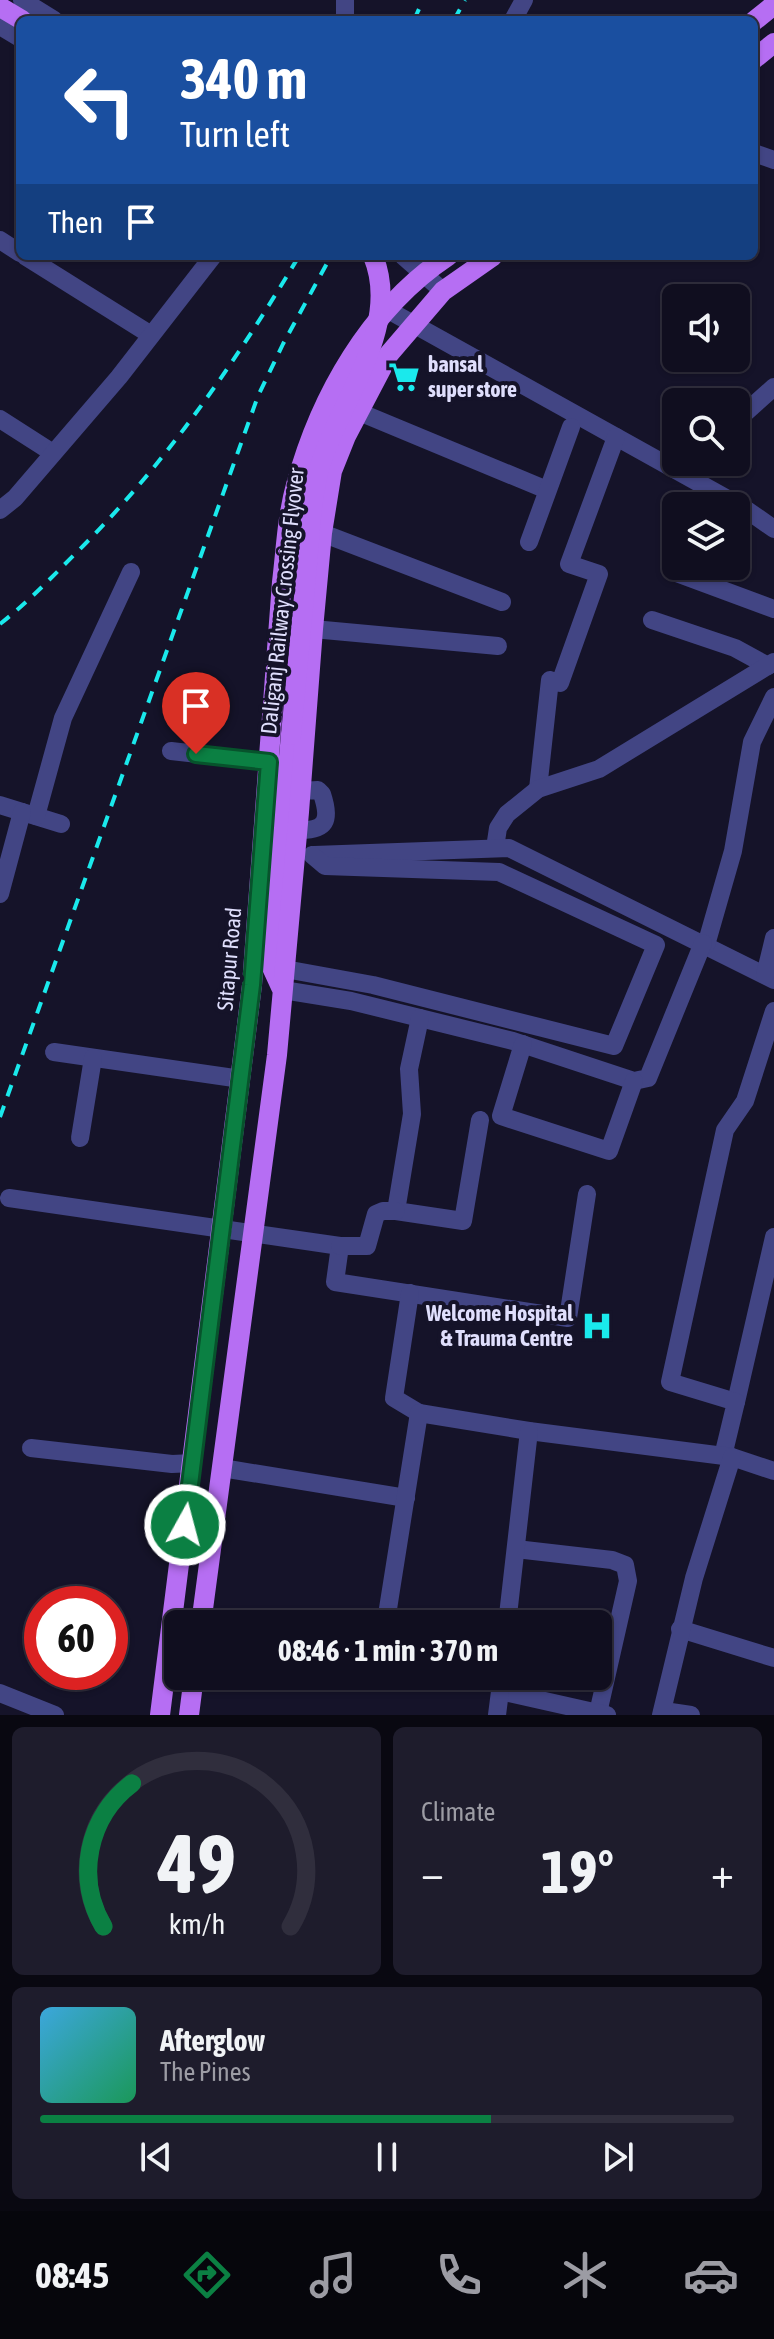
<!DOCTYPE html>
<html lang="en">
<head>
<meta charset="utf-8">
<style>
  :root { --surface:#100e1f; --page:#1e1c2c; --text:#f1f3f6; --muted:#9c9ca4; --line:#302e3d; --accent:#0b8043 }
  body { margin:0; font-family:"Asap Condensed",sans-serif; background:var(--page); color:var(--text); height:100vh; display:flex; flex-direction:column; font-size:30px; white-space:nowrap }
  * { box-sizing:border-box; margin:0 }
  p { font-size:26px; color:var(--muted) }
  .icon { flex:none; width:44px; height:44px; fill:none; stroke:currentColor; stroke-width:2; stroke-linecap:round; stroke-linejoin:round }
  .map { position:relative; height:1715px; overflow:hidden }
  .side { display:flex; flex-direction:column; gap:12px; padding:12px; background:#090811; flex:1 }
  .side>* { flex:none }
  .banner { position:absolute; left:16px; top:16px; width:742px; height:244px; border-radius:12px; box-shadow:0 2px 6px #0004,0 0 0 2px var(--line); background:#1a4fa0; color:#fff; overflow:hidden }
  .controls { position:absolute; left:662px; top:284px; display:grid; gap:16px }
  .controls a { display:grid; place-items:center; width:88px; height:88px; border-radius:12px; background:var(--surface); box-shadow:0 2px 6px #0004,0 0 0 2px var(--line); font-size:40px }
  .speed { position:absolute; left:24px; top:1586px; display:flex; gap:16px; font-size:40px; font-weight:700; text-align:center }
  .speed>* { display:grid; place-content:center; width:104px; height:104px; border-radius:50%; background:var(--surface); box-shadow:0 2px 6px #0004,0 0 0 2px var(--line); line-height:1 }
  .speed .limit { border:12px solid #d22; background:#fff; color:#111 }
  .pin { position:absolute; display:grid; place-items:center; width:68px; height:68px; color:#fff; margin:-82px -34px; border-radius:50% 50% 50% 0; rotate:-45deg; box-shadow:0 0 8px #0007 }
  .pin .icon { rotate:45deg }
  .me { position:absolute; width:88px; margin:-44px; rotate:7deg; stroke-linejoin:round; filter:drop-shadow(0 0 6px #0008) }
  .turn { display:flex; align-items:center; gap:28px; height:168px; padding:0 32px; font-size:36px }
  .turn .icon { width:104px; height:104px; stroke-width:2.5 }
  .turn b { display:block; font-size:56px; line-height:68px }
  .then { display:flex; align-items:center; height:76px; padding:0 32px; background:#0003; gap:16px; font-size:30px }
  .big { font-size:60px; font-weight:700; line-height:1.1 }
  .side .card { flex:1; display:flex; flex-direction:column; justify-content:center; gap:12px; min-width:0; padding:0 28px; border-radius:12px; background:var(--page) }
  .side .dial { align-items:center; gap:0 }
  .dial svg { height:208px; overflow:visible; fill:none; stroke:var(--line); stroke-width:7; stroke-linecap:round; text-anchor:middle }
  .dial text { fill:var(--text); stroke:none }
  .song { display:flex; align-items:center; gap:24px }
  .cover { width:96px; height:96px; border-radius:12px; background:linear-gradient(135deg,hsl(200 70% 55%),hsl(150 70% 35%)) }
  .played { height:8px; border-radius:4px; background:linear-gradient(90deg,var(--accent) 65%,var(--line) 65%) }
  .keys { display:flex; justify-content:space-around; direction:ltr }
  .heat { display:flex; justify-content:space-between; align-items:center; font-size:44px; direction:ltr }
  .side .tiles { flex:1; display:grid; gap:12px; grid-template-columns:1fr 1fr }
  .card:last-child { grid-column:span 2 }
  .trip { position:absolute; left:164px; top:1610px; width:448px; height:80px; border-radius:12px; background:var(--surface); box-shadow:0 2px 6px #0004,0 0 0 2px var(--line); font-weight:700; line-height:80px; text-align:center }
  .menu { display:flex; height:128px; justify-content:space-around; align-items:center; background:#06060c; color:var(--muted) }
  .menu .icon { width:56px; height:56px }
  .menu .selected { color:var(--accent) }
  .menu b { font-size:36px; color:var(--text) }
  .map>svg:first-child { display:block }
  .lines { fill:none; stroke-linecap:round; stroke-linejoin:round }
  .minor { stroke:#424584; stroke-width:18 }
  .major { stroke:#b66ef3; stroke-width:20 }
  .rail { stroke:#1ae9ec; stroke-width:4; stroke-dasharray:12 10; stroke-linecap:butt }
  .major-bridge { stroke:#b66ef3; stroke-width:20 }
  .route-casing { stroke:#07532c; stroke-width:20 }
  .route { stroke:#0b8043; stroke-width:14 }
  .labels { text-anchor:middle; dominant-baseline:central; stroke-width:8; stroke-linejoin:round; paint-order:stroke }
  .poi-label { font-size:22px; font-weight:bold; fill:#dfdefc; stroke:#151329; text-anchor:start }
  .street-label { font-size:22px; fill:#dfdefc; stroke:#151329 }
</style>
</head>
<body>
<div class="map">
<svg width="774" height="1715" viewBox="0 0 774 1715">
  <rect width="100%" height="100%" fill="#151329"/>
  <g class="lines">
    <g class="minor">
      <polyline points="22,0 54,20"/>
      <polyline points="345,0 345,20"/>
      <polyline points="513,20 524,0"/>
      <polyline points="0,26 20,38"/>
      <polyline points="754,153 774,160"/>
      <polyline points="0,240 20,253"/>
      <polyline points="25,256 151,335"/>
      <polyline points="403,256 443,291"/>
      <polyline points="388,310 744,508 774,529"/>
      <polyline points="359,412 547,490"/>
      <polyline points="0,419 53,453"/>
      <polyline points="736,421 774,387"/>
      <polyline points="0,510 15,498 119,377 213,256"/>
      <polyline points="322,533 502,602"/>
      <polyline points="529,542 571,427"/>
      <polyline points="674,572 774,609"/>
      <polyline points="652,620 735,648 768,666"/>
      <polyline points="313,629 498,646"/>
      <polyline points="171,751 269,762"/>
      <polyline points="538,789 550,680 560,683 599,574 569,564 616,437"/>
      <polyline points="0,805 61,824"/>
      <polyline points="36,816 63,718 131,572"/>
      <path d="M298,830C326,831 331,821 322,794L318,790L301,791"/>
      <polyline points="495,848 498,828 507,814 538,789 599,769 774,662"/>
      <polyline points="314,855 509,848 774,980"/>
      <polyline points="0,894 22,812"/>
      <polyline points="706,945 733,851 752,742 774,697"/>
      <polyline points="285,969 373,985 614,1046 656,945 499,872 325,866 312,855"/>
      <polyline points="765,975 774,938"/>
      <polyline points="283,990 351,1001 513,1041 634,1081 648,1078 703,943"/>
      <polyline points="420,1018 409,1069 412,1114 396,1211 463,1221 480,1120"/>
      <polyline points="523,1044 501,1116 609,1151 634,1081"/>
      <polyline points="54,1052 241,1079"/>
      <polyline points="80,1138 93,1058"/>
      <polyline points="9,1198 340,1246 335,1282 568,1318 587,1194"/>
      <polyline points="340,1246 367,1246 376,1214 383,1211 396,1211"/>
      <polyline points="410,1293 394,1398 419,1413"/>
      <polyline points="736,1402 774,1237"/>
      <polyline points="31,1448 172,1464 193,1463"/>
      <polyline points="723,1456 736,1402 670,1382 725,1130 745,1101 774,1011"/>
      <polyline points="222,1468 406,1498"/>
      <polyline points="516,1549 612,1560 625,1565 628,1581 598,1713"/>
      <polyline points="387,1615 419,1413 529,1431 732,1457 774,1471"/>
      <polyline points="507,1624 529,1431"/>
      <polyline points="680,1629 774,1658"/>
      <polyline points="500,1691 607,1715"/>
      <polyline points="0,1693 55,1715"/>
      <polyline points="664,1711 691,1715"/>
      <polyline points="497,1715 502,1676"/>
      <polyline points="661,1715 694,1578 732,1457"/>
    </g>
    <g class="major">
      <polyline points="0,7 22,20"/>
      <polyline points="754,21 774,5"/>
      <polyline points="754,59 774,43"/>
      <polyline points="281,987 270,963 291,735"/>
      <polyline points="201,1624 277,1055 299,812 313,629 322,533 332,471 346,436 389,354 443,291 493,256"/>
      <path d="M160,1715L252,985L282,582C286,550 287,517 296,485C320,396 370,308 448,256"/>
      <polyline points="189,1715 194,1676"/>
    </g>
    <g class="rail">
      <polyline points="414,20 423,0"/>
      <polyline points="454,20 465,0"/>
      <path d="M0,624C28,602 51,578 76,553C165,465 235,363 299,256"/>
      <polyline points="0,1117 258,396 283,344 331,256"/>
    </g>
    <path class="major-bridge" d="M291,735C296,678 302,622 307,565C310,532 311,495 321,463C341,399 402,326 373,256"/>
  </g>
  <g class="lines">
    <defs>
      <polyline id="route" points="185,1525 252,985 269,762 196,754"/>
    </defs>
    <use href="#route" class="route-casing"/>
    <use href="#route" class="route"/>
  </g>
  <defs>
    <symbol id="supermarket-bare" viewBox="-9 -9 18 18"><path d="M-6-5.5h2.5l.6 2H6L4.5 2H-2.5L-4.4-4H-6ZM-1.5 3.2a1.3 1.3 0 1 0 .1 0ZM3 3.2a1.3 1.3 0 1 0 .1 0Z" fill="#1ae9ec" stroke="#151329" stroke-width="2.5" paint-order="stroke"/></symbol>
    <symbol id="hospital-bare" viewBox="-9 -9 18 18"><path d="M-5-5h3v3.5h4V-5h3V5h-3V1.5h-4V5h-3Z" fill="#1ae9ec" stroke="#151329" stroke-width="2.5" paint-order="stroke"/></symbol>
  </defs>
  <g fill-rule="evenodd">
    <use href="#supermarket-bare" x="382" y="355" width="44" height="44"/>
    <use href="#hospital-bare" x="575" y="1304" width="44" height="44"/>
  </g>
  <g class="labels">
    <g class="poi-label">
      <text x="428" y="364">bansal<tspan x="428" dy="25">super store</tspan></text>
      <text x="573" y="1313" text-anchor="end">Welcome Hospital<tspan x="573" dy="25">&amp; Trauma Centre</tspan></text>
    </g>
    <g class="street-label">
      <text transform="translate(282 601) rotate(-84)">Daliganj Railway Crossing Flyover</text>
      <text transform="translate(229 959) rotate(-85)">Sitapur Road</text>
    </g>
  </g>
</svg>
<div class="controls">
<a><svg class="icon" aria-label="sound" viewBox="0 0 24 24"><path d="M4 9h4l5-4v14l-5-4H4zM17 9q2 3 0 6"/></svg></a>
<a><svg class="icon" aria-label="search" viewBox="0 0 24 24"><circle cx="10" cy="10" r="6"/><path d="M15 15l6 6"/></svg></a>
<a><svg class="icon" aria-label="layers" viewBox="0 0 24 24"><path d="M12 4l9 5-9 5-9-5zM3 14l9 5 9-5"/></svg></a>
</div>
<div class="speed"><div class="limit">60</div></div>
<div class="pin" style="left:196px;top:754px;background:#d93025"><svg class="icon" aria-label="arrive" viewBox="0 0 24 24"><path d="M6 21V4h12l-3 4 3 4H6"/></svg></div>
<svg class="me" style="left:185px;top:1525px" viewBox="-20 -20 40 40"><circle r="17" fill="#0b8043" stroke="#fff" stroke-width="3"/><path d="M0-11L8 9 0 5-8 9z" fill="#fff"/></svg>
<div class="trip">08:46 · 1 min · 370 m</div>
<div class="banner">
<div class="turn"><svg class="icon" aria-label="left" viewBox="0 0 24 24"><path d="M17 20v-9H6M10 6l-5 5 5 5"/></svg><div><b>340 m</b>Turn left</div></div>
<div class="then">Then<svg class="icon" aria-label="arrive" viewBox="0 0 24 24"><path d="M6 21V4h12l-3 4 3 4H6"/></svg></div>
</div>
</div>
<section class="side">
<div class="tiles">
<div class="card dial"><svg viewBox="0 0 100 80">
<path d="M14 69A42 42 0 1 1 86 69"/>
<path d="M14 69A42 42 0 0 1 25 14" stroke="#0b8043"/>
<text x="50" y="56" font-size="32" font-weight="700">49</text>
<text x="50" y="72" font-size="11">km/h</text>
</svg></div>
<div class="card"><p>Climate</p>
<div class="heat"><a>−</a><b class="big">19°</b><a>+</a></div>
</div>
<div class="card">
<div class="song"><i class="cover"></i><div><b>Afterglow</b><p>The Pines</p></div></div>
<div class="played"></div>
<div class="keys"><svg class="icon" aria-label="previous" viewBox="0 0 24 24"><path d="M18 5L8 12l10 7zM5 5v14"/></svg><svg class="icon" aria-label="pause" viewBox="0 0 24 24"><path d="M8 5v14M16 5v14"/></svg><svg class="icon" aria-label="next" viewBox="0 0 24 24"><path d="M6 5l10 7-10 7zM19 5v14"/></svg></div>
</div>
</div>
</section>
<nav class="menu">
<b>08:45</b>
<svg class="icon selected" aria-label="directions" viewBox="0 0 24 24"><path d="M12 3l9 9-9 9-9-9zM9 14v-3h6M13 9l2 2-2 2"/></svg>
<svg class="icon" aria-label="music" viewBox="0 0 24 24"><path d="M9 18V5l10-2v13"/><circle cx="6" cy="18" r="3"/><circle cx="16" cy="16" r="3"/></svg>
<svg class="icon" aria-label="phone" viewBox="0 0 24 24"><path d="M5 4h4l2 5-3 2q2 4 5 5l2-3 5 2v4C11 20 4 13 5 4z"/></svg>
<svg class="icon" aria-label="climate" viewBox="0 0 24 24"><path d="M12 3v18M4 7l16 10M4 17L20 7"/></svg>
<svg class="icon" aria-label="car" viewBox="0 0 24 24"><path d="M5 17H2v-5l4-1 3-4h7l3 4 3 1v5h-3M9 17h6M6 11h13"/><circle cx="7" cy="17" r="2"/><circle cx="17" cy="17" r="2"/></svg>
</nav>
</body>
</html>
